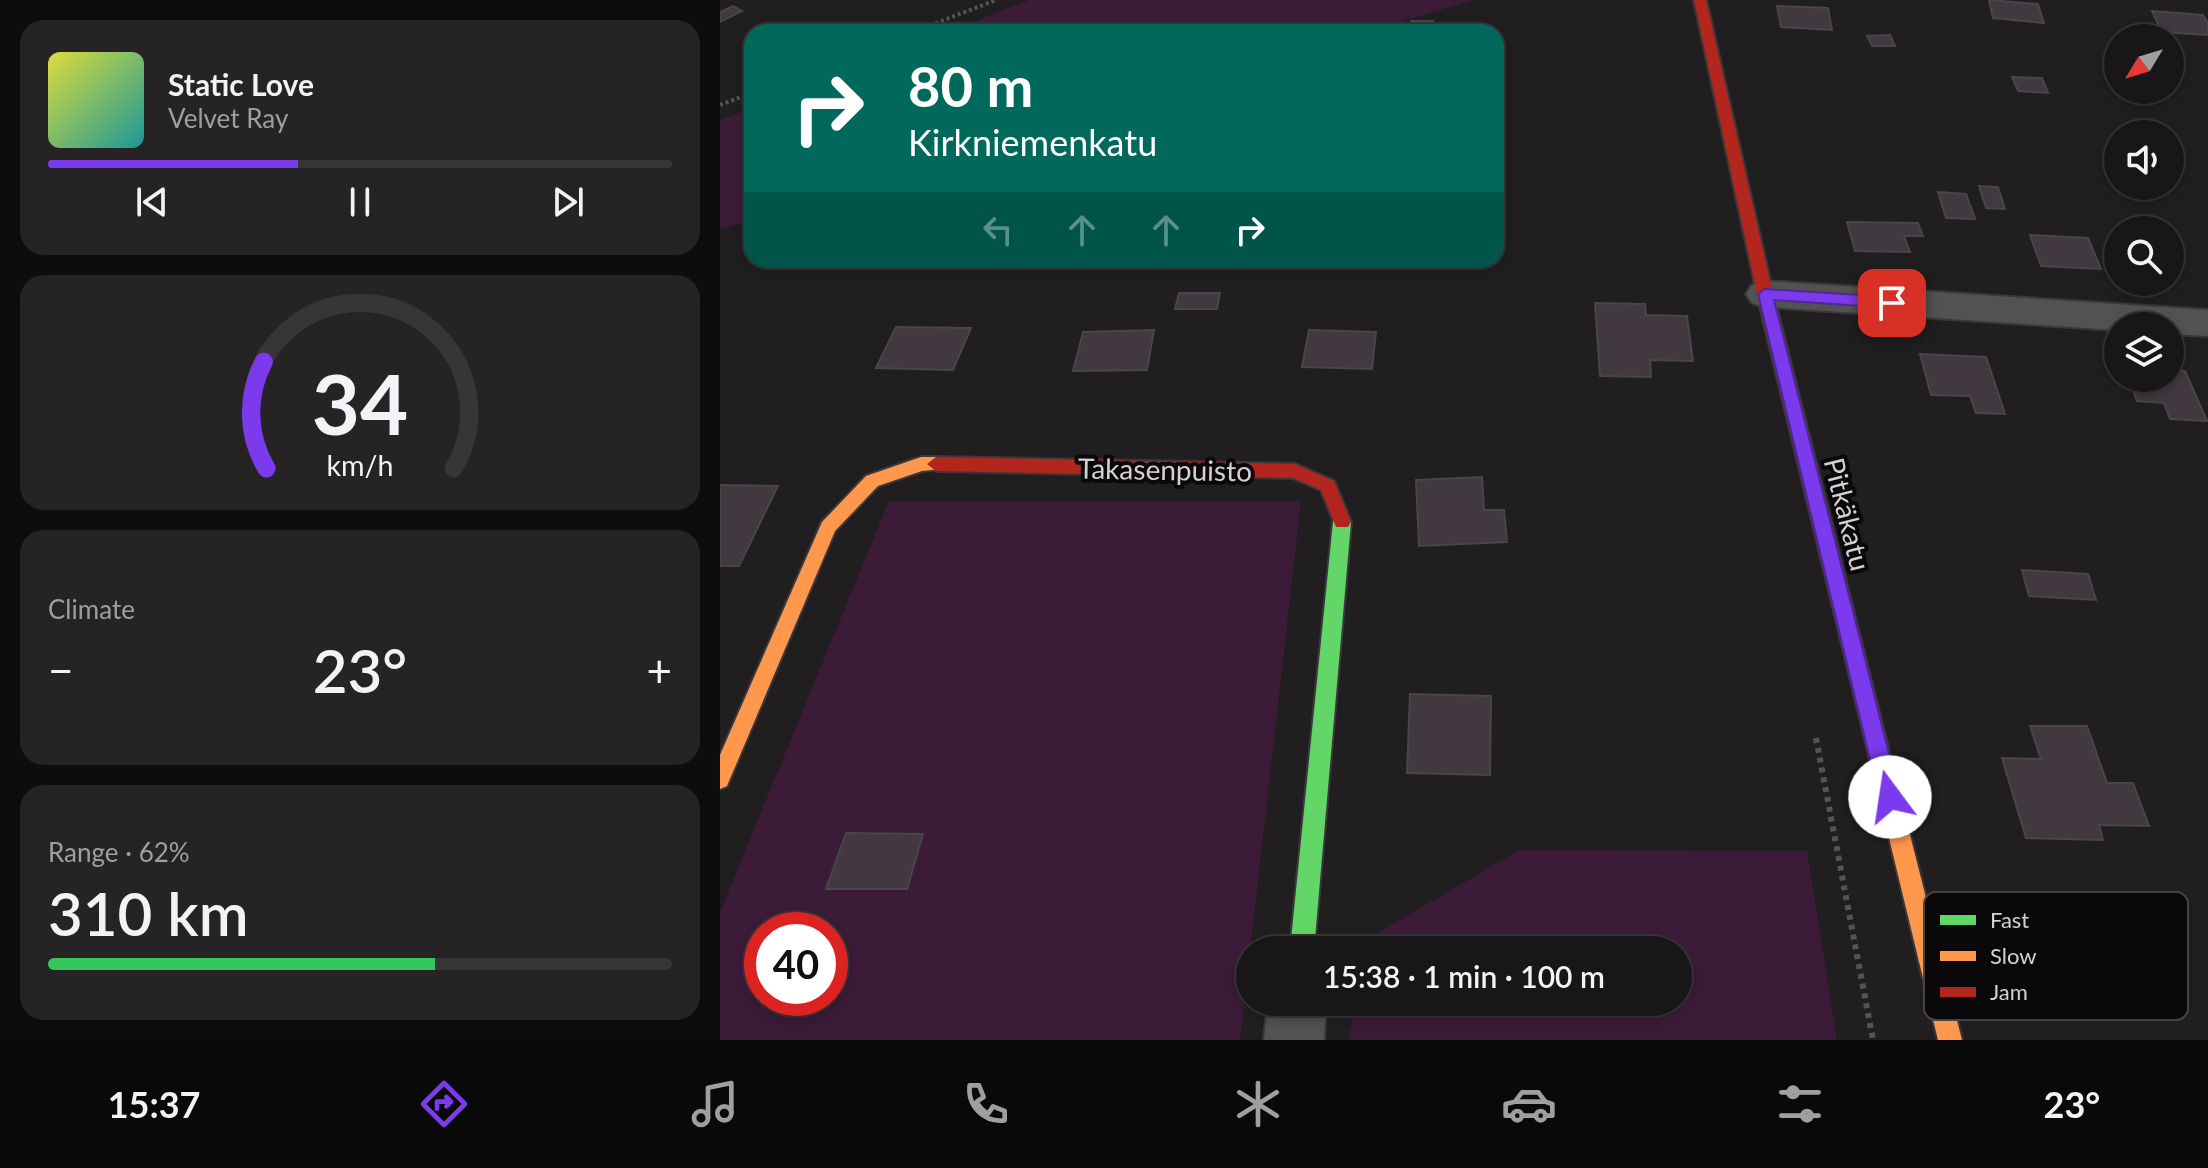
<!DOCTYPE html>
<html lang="en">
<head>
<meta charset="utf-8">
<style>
  :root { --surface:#191618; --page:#262325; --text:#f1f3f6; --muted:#9f9fa2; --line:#373537; --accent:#7c3aed }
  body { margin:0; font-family:Lato,sans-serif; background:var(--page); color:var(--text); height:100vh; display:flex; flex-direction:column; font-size:30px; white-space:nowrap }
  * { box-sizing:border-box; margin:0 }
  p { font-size:26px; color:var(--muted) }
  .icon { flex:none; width:44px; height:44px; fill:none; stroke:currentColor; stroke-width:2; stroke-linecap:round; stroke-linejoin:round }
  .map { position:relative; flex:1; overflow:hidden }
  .panel { display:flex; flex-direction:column; gap:20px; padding:20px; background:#0e0c0d; width:720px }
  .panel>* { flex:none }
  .hud { position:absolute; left:24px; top:24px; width:760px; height:244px; border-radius:24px; box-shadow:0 4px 12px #0003,0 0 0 2px var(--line); background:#00695c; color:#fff; overflow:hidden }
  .needle { width:52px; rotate:232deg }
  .tools { position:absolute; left:1384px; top:24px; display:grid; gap:16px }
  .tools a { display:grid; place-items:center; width:80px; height:80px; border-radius:50%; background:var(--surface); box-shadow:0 4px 12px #0003,0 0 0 2px var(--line); font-size:40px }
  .speed { position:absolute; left:24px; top:912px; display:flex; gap:16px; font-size:40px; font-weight:700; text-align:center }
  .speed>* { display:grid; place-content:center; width:104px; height:104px; border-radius:50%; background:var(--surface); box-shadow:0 4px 12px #0003,0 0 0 2px var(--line); line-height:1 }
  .speed .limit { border:12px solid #d22; background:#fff; color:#111 }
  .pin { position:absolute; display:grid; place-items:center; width:68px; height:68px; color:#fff; margin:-34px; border-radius:16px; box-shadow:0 4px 12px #0006 }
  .me { position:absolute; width:88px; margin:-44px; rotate:346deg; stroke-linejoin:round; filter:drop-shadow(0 0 6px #0008) }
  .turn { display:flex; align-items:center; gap:28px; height:168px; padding:0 32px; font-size:36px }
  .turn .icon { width:104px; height:104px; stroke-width:2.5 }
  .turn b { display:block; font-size:56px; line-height:68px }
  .lanes { display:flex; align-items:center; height:76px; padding:0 32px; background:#0003; justify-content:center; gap:40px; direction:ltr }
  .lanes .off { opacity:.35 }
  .big { font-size:60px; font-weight:600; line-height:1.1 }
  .panel .card { flex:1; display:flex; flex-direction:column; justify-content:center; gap:12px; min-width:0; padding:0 28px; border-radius:24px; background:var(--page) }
  .panel .dial { align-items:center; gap:0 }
  .dial svg { height:208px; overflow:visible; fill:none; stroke:var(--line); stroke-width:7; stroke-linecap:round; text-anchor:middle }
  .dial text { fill:var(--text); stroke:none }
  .song { display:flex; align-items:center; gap:24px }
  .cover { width:96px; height:96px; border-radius:12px; background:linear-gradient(135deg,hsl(60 70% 55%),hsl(180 70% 35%)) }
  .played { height:8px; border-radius:4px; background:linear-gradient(90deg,var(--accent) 40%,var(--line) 40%) }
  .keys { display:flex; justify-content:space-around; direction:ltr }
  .heat { display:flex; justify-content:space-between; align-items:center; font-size:44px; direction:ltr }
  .charge { height:12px; border-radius:6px; background:linear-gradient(90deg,#34c759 62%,var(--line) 0) }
  .trip { position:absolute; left:516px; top:936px; width:456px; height:80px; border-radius:40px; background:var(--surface); box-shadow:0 4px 12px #0003,0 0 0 2px var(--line); font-weight:600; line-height:80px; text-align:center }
  .dock { display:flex; height:128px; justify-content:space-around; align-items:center; background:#0a090a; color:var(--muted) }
  .dock .icon { width:56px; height:56px }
  .dock .active { color:var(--accent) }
  .dock b { font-size:36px; color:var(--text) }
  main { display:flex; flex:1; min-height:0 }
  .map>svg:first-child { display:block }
  .green { fill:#3b1b38; fill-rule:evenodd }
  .building { fill:#413840; stroke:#484648; stroke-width:2 }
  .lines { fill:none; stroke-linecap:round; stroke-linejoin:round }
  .street-casing { stroke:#3a383a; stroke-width:4 }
  .fast-casing { stroke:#3a383a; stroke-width:4 }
  .slow-casing { stroke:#3a383a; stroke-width:4 }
  .jam-casing { stroke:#3a383a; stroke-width:4 }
  .path-far1 { stroke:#555455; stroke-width:4; stroke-dasharray:3 3; stroke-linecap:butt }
  .path { stroke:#555455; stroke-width:6; stroke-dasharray:5 5; stroke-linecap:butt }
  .street { fill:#535253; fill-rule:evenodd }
  .fast { fill:#63d668; fill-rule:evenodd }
  .slow { fill:#ff974d; fill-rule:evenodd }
  .jam { fill:#b3261e; fill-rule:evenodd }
  .route { fill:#7c3aed; stroke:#51269a; stroke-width:2 }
  .labels { text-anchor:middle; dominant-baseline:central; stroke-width:8; stroke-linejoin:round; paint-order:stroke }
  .street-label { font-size:28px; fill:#d4d1d4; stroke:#0a080a }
  .key { fill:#0a080a; stroke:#474447; stroke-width:2 }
  .key-label { font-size:22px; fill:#d4d1d4 }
</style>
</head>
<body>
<main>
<section class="panel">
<div class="card">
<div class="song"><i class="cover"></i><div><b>Static Love</b><p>Velvet Ray</p></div></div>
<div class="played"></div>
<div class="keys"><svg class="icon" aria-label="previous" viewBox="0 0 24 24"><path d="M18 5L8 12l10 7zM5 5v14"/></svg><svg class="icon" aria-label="pause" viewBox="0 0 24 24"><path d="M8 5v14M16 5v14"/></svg><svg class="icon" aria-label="next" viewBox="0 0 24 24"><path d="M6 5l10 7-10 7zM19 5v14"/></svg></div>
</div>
<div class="card dial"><svg viewBox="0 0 100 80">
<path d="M14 69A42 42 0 1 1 86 69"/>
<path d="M14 69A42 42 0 0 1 13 28" stroke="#7c3aed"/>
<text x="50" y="56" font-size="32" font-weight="700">34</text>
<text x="50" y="72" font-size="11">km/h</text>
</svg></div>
<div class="card"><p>Climate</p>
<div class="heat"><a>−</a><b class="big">23°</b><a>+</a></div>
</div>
<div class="card"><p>Range · 62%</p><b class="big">310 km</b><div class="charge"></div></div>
</section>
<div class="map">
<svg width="1488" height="1040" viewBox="0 0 1488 1040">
  <rect width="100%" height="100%" fill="#211e20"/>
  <g class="green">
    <polygon points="309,0 753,0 648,32 227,32"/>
    <polygon points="32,108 32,220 0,229 0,120"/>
    <path d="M169,501H581L520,1040H0V912ZM42,930H110V998H42Z"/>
    <polygon points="799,850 1087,851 1117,1040 628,1040 637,1002 958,1002 958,950 650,950 653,936"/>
  </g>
  <g class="building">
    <polygon points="1269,0 1318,4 1324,23 1273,18"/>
    <polygon points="13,6 22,11 0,22 0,12"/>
    <polygon points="1057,6 1108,8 1112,30 1061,27"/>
    <polygon points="1432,11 1483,15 1488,23 1488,35 1442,32"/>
    <polygon points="691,21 713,21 714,32 691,32"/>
    <polygon points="1170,35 1175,46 1152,46 1147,36"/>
    <polygon points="1292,77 1322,78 1328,93 1298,91"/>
    <polygon points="1259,186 1278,187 1285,209 1266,208"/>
    <polygon points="1218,192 1246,194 1255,219 1226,218"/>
    <polygon points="1127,222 1198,223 1203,236 1184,236 1190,252 1135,251"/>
    <polygon points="1310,235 1368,238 1381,269 1321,266"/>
    <polygon points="459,293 500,293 497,309 455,309"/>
    <polygon points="875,303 925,304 926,315 967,316 973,361 930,360 931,377 880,376"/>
    <polygon points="176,327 251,328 233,370 156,368"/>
    <polygon points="434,330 427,370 353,371 363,332"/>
    <polygon points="589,330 656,332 652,369 582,367"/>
    <polygon points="1200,354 1266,357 1285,414 1256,413 1250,396 1211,395"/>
    <polygon points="1450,370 1465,371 1487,421 1450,419 1444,403 1417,401 1408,378 1450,378"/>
    <polygon points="762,477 764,510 784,510 787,542 699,546 696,480"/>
    <polygon points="0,485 58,486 19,566 0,566"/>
    <polygon points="1302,570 1368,574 1376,600 1309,596"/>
    <polygon points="690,694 771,696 770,775 687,773"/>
    <polygon points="1310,726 1367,726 1387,783 1413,783 1429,826 1379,825 1383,840 1306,838 1282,758 1321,759"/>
    <polygon points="126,833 203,834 187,889 106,889"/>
  </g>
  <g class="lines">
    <defs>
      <g id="street">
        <polygon points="1045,281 1488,310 1488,336 1450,334 1450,326 1398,326 1398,330 1045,307 1032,303 1026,294 1032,285"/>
        <polygon points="548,1002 606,1002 604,1040 544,1040"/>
      </g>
      <polygon id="fast" points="622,515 628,517 631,522 594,950 570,950 613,522 616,517"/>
      <g id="slow">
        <polygon points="201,457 216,457 225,464 222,469 202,471 158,486 115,531 7,786 0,789 0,755 102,522 146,476"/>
        <polygon points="1140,668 1147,671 1150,677 1242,1040 1218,1040 1130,677 1133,671"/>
      </g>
      <g id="jam">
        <polygon points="974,0 986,0 1053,294 1150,677 1147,683 1140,686 1133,683 1130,677 1037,294"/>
        <polygon points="216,457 575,464 614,481 631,522 628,527 616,527 601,490 573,478 216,471 207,464"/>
      </g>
    </defs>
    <use href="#street" class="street-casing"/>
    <use href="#fast" class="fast-casing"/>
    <use href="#slow" class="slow-casing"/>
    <use href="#jam" class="jam-casing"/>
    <g class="path-far1">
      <polyline points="193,32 276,0"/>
      <polyline points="0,105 32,93"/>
    </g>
    <polyline class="path" points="1096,738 1153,1040"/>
    <use href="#street" class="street"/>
    <use href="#fast" class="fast"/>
    <use href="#slow" class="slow"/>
    <use href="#jam" class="jam"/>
  </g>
  <polygon class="route" points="1045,289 1172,297 1180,303 1172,308 1054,300 1180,797 1177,804 1170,807 1162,804 1159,797 1038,294"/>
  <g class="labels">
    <g class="street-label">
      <text transform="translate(445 469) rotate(1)">Takasenpuisto</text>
      <text transform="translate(1128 514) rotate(76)">Pitkäkatu</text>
    </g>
  </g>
  <rect x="1204" y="892" width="264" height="128" rx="12" class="key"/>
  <rect x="1220" y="915" width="36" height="10" fill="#63d668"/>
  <rect x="1220" y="951" width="36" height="10" fill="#ff974d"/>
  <rect x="1220" y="987" width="36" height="10" fill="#b3261e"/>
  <g class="key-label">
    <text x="1270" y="928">Fast</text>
    <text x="1270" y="964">Slow</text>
    <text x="1270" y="1000">Jam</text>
  </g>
</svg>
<div class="tools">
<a><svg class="needle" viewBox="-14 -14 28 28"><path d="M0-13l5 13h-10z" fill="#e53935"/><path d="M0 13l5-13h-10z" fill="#9f9fa2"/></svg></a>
<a><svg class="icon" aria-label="sound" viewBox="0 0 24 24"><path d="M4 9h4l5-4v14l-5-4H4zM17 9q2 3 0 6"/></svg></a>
<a><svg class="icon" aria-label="search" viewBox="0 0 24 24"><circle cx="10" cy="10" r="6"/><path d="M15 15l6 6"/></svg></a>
<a><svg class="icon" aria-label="layers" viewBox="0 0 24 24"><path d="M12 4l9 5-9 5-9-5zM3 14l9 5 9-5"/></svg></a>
</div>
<div class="speed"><div class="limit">40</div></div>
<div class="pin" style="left:1172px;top:303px;background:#d93025"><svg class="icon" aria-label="arrive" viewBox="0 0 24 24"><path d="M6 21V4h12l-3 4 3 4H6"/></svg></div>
<svg class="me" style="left:1170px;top:797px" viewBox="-20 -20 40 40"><circle r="19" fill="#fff"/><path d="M0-13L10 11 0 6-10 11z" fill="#7c3aed"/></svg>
<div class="trip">15:38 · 1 min · 100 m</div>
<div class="hud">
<div class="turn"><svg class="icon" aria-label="right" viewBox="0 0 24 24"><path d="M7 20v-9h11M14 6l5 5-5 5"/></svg><div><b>80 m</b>Kirkniemenkatu</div></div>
<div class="lanes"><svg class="icon off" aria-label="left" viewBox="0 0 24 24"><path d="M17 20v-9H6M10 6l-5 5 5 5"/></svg><svg class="icon off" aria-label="ahead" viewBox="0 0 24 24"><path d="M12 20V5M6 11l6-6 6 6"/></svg><svg class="icon off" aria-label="ahead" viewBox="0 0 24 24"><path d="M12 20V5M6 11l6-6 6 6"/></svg><svg class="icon" aria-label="right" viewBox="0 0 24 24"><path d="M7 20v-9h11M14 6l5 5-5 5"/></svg></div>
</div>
</div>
</main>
<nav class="dock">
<b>15:37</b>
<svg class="icon active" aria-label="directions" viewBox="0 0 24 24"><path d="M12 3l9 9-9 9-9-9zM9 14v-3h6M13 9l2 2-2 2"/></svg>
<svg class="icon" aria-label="music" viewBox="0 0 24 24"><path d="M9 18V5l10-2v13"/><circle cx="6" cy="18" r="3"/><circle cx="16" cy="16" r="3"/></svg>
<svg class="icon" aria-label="phone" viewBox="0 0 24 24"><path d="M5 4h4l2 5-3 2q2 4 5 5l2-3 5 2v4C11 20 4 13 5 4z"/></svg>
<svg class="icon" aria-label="climate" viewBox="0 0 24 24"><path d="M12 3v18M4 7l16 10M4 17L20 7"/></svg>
<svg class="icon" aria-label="car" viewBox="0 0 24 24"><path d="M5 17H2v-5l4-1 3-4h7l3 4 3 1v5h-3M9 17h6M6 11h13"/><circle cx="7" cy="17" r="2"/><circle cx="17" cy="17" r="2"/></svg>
<svg class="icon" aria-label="filters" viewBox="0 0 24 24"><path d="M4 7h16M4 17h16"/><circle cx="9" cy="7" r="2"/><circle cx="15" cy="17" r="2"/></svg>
<b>23°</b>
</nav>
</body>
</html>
